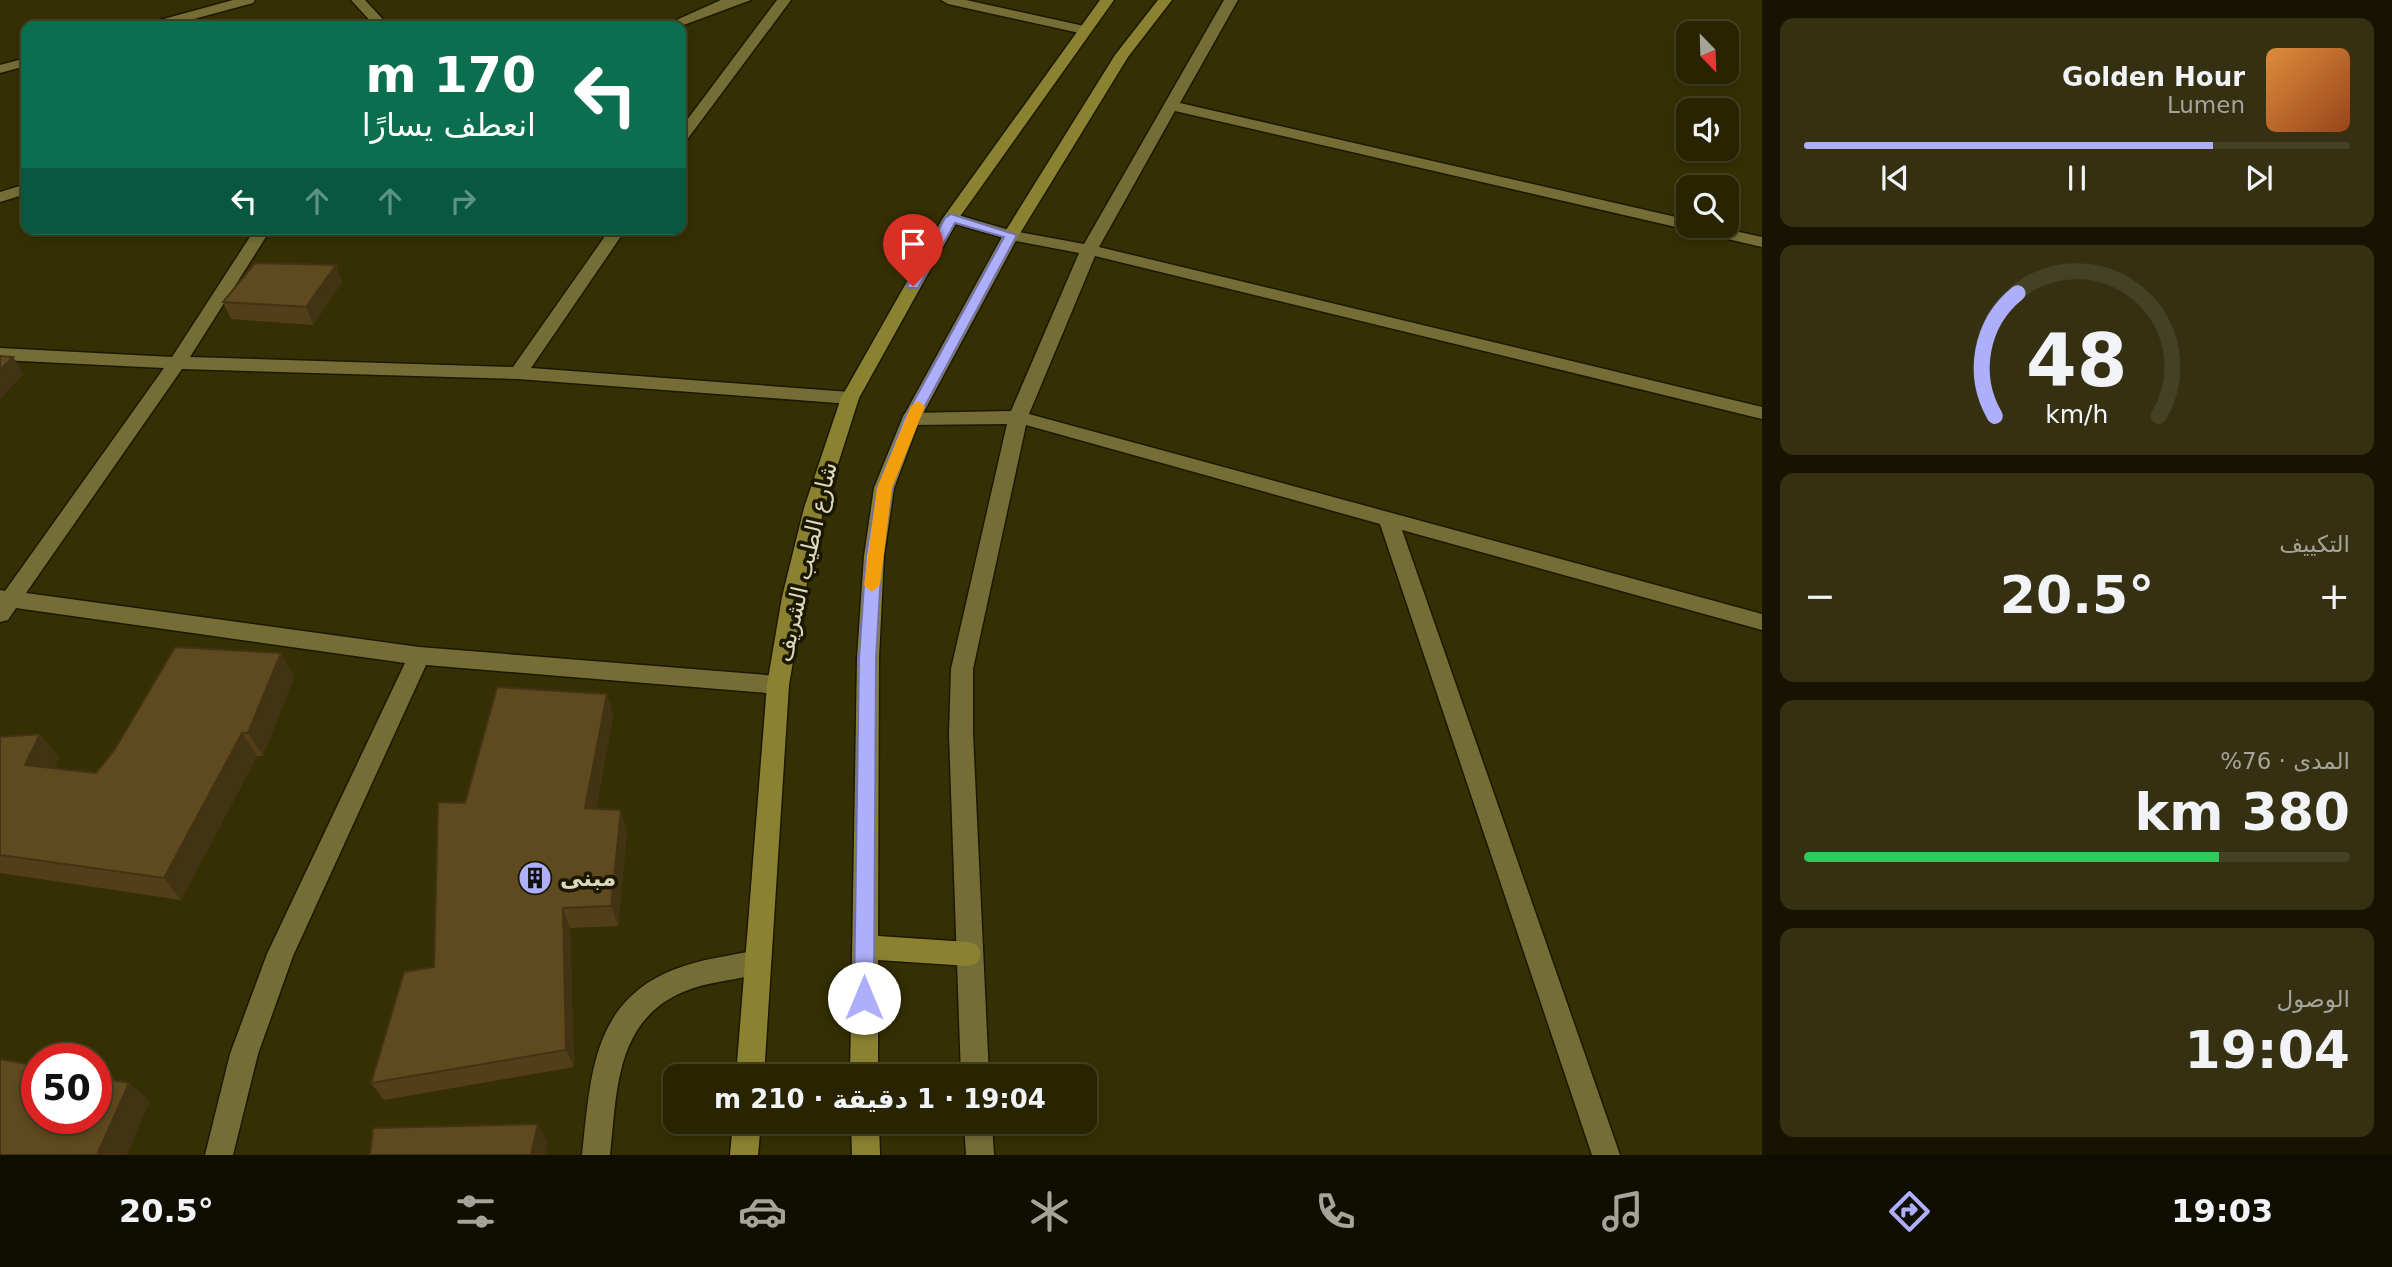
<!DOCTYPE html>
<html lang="ar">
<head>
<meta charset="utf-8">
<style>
  :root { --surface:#282402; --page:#343011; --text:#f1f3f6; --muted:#a5a499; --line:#444124; --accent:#adaffb }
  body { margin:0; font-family:"DejaVu Sans","Noto Naskh Arabic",sans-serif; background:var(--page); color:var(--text); direction:rtl; height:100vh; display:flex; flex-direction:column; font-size:26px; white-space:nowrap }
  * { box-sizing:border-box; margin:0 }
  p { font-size:23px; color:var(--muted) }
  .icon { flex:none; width:38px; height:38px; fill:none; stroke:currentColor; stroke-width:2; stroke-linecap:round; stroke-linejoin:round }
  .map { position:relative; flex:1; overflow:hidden; direction:ltr }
  .panel { display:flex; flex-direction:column; gap:18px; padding:18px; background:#161401; width:630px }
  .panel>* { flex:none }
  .banner { position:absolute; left:21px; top:21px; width:665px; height:214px; border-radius:14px; box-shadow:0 4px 10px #0003,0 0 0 2px var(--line); direction:rtl; background:#0b6e4f; color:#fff; overflow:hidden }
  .needle { width:46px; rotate:157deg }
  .fabs { position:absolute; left:1676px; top:21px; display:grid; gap:14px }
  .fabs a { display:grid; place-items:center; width:63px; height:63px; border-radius:14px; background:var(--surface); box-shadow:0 4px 10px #0003,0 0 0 2px var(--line); font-size:35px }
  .speed { position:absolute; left:21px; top:1043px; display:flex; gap:14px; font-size:35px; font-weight:700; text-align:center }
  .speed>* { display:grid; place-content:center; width:91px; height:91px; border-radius:50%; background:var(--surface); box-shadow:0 4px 10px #0003,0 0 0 2px var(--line); line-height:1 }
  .speed .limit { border:10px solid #d22; background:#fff; color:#111 }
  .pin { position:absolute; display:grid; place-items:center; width:60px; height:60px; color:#fff; margin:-72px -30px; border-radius:50% 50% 50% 0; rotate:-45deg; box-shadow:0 0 7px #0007 }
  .pin .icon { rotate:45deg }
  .me { position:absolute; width:77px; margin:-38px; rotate:0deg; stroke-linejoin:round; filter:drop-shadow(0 0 5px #0008) }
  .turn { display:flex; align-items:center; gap:24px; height:147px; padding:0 35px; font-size:32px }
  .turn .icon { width:91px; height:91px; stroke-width:2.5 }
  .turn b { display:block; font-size:49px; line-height:60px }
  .lanes { display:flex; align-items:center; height:66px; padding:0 35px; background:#0003; justify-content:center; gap:35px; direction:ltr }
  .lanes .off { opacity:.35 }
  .big { font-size:52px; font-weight:600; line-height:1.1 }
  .panel .tile { flex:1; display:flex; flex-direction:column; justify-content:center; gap:10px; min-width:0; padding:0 24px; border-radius:14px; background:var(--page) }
  .panel .dial { align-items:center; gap:0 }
  .dial svg { height:182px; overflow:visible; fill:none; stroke:var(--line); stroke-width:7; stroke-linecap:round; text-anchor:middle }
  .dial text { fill:var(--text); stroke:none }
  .song { display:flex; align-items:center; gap:21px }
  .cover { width:84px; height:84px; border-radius:10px; background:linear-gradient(135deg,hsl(30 70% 55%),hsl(20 70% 35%)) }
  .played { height:7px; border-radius:4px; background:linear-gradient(90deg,var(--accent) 75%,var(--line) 75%) }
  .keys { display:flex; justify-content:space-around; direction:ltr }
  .heat { display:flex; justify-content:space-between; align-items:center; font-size:38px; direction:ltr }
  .charge { height:10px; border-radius:5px; background:linear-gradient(90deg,#34c759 76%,var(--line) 0) }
  .trip { position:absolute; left:663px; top:1064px; width:434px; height:70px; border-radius:14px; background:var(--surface); box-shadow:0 4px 10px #0003,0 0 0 2px var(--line); font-weight:600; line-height:70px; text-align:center; direction:rtl }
  .menu { display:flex; height:112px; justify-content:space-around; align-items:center; background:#100e01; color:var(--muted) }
  .menu .icon { width:49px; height:49px }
  .menu .selected { color:var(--accent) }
  .menu b { font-size:32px; color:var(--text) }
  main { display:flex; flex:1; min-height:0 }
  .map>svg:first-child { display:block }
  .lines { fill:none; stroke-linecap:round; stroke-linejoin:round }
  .minor-casing { stroke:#1c1800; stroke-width:3 }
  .major-casing { stroke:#1c1800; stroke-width:3 }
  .minor { fill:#746e36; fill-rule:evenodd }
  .major { fill:#8b8231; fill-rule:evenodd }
  .wall { fill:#523f1a }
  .shaded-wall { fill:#423315 }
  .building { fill:#5f491e; stroke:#423315; stroke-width:2 }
  .route { fill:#adaffb; stroke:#7072a3; stroke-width:2 }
  .slow { fill:#f59e0b }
  .labels { text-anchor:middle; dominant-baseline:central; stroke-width:7; stroke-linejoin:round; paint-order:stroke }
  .street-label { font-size:23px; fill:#dbd8bc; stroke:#1b1802 }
  .poi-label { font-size:23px; font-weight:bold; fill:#dbd8bc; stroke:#1b1802; text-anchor:start }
</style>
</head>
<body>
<main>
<section class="panel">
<div class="tile">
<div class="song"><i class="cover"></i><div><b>Golden Hour</b><p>Lumen</p></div></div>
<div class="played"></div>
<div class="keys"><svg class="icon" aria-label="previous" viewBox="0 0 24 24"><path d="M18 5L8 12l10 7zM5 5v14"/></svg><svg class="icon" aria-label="pause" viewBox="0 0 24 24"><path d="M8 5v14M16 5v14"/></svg><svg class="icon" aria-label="next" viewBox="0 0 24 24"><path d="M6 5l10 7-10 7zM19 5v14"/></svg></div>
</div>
<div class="tile dial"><svg viewBox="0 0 100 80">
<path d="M14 69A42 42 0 1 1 86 69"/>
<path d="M14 69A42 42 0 0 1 24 15" stroke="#adaffb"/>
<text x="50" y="56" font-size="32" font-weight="700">48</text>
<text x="50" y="72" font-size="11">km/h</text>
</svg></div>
<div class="tile"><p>التكييف</p>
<div class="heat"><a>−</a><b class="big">20.5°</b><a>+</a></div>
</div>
<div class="tile"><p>المدى · 76%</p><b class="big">380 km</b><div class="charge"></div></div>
<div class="tile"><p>الوصول</p><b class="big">19:04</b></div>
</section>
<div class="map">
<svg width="1762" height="1155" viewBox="0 0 1762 1155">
  <rect width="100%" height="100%" fill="#353003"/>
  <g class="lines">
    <defs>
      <g id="minor">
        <polygon points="233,0 255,0 253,3 168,26 147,26 149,23"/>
        <polygon points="351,0 365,0 389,26 375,26"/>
        <polygon points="721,0 751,0 681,26 663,26"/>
        <polygon points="777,0 791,0 686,141 681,142 681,128"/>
        <polygon points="941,0 966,0 1084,26 1091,30 1084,34 948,4"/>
        <polygon points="1224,0 1238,0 1180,103 1689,220 1689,226 1712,226 1762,237 1762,247 1175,111 1099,247 1762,407 1762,419 1095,256 1029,414 1762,614 1762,630 1402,530 1620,1155 1592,1155 1380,524 1026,425 973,669 973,734 989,1076 961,1076 949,734 951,669 1007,424 911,425 904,424 902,419 904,414 911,413 1011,411 1079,253 1011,240 945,221 943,218 951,213 1013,231 1084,244"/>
        <polygon points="26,58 26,66 0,73 0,65"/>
        <polygon points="26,184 26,194 0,202 0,192"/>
        <polygon points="255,229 271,229 190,357 513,367 610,229 626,229 531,368 850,392 857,394 859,398 857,402 850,404 518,379 182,369 26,593 419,647 778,676 786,679 789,685 786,691 778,694 426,665 293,956 258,1054 233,1155 205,1155 230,1054 267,954 405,663 16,608 8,620 0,622 0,590 5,591 164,368 0,360 0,348 172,357"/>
        <path d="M758,950L767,953L771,962L767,971C740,981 710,980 683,992C615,1021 617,1092 610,1155H582C591,1073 592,996 684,966C708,958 733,955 758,950Z"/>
        <polygon points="964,1122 992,1122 994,1155 966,1155"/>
      </g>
      <g id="major">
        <polygon points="1100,0 1114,0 959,218 859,398 824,508 804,597 789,685 764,1076 736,1076 767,685 782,597 804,508 841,398 943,218"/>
        <polygon points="1158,0 1172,0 1128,57 1019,235 920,419 894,488 884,556 879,658 878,936 968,942 977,945 981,954 977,963 968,966 878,960 878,1076 850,1076 857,658 864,556 874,488 902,419 1003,235 1115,55"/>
        <polygon points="733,1122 761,1122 758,1155 730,1155"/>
        <polygon points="851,1122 879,1122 880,1155 852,1155"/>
      </g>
    </defs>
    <use href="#minor" class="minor-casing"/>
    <use href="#major" class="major-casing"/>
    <use href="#minor" class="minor"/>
    <use href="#major" class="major"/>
  </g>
  <g class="wall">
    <polygon points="336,265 342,282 313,325 231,319 223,302"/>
    <polygon points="281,653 294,677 263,756 257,756 181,900 0,873 0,737 59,757 54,768 96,773 115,749"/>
    <polygon points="607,694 613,716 596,809 621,810 627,831 618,926 570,928 574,1067 384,1100 371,1083 434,967 465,803"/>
  </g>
  <g class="shaded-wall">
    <polygon points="336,265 342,282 313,325 306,307"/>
    <polygon points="13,357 24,374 0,399 0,370"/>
    <polygon points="281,653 294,677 263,756 248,733"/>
    <polygon points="607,694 613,716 592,829 585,808"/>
    <polygon points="242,733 257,756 181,900 164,878"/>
    <polygon points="40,734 59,757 45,788 25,765"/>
    <polygon points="621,810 627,831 618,926 611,906"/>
    <polygon points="563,908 570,928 574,1067 566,1050"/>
    <polygon points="129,1083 150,1101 127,1155 97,1155"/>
    <polygon points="538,1124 548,1142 545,1155 531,1155"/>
  </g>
  <g class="building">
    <polygon points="255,263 336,265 306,307 223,302"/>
    <polygon points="0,356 13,357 0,370"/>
    <polygon points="175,647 281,653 248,733 242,733 164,878 0,855 0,737 40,734 25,765 96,773 115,749"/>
    <polygon points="497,687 607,694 585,808 621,810 611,906 563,908 566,1050 371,1083 404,972 434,967 438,802 465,803"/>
    <polygon points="0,1059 37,1066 37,1118 96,1118 96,1077 129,1083 97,1155 0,1155"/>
    <polygon points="538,1124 531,1155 370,1155 373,1128"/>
  </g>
  <polygon class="route" points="951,214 1017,235 918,419 892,488 882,556 876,658 874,998 871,1004 864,1007 857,1004 854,998 859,658 866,556 877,488 904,419 1004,237 955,223 918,288 909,288 907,286 945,218"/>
  <polygon class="slow" points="918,401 925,406 892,488 880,585 872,592 864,585 877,488 911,406"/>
  <defs>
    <symbol id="building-disc" viewBox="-11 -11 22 22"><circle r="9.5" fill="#adaffb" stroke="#1b1802"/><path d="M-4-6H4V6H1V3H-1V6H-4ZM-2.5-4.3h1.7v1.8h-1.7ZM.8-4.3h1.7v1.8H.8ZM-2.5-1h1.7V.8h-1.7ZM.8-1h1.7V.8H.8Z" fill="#111"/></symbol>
  </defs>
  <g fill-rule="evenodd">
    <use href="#building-disc" x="516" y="859" width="38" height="38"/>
  </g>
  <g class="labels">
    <g class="street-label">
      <text transform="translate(806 562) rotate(-77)">شارع الطيب الشريف</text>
    </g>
    <g class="poi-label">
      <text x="560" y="878">مبنى</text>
    </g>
  </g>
</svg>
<div class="fabs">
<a><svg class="needle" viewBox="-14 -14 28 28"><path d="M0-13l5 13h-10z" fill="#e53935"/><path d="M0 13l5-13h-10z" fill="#a5a499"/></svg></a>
<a><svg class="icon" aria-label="sound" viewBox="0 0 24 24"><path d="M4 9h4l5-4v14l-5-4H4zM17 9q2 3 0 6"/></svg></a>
<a><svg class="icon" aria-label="search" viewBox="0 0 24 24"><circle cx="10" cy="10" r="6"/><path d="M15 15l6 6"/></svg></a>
</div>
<div class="speed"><div class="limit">50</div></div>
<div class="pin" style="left:913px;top:286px;background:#d93025"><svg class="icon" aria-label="arrive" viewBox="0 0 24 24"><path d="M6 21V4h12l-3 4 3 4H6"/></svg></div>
<svg class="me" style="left:864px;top:998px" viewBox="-20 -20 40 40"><circle r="19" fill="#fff"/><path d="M0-13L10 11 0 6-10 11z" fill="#adaffb"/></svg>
<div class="trip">19:04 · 1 دقيقة · 210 m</div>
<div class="banner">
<div class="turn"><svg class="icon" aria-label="left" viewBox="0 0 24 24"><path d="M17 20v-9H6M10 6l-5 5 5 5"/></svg><div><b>170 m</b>انعطف يسارًا</div></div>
<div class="lanes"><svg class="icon" aria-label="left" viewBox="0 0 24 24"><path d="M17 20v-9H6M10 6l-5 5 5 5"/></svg><svg class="icon off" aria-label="ahead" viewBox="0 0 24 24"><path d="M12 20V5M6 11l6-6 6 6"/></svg><svg class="icon off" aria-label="ahead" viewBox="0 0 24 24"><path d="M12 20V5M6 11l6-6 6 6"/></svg><svg class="icon off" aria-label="right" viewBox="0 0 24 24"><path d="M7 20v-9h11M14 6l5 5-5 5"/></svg></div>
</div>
</div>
</main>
<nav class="menu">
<b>19:03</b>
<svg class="icon selected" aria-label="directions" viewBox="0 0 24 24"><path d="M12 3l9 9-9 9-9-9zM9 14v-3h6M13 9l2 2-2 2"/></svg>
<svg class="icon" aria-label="music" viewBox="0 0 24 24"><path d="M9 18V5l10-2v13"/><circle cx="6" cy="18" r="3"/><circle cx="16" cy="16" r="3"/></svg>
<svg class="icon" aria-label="phone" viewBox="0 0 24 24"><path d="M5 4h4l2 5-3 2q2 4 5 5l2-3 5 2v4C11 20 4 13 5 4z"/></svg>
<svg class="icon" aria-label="climate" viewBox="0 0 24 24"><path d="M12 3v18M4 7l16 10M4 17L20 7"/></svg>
<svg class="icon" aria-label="car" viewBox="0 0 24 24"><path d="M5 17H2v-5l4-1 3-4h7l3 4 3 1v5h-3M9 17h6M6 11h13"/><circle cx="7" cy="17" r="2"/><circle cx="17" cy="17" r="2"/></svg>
<svg class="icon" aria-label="filters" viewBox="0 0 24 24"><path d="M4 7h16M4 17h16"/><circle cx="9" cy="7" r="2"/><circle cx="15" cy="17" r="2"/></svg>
<b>20.5°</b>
</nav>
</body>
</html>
